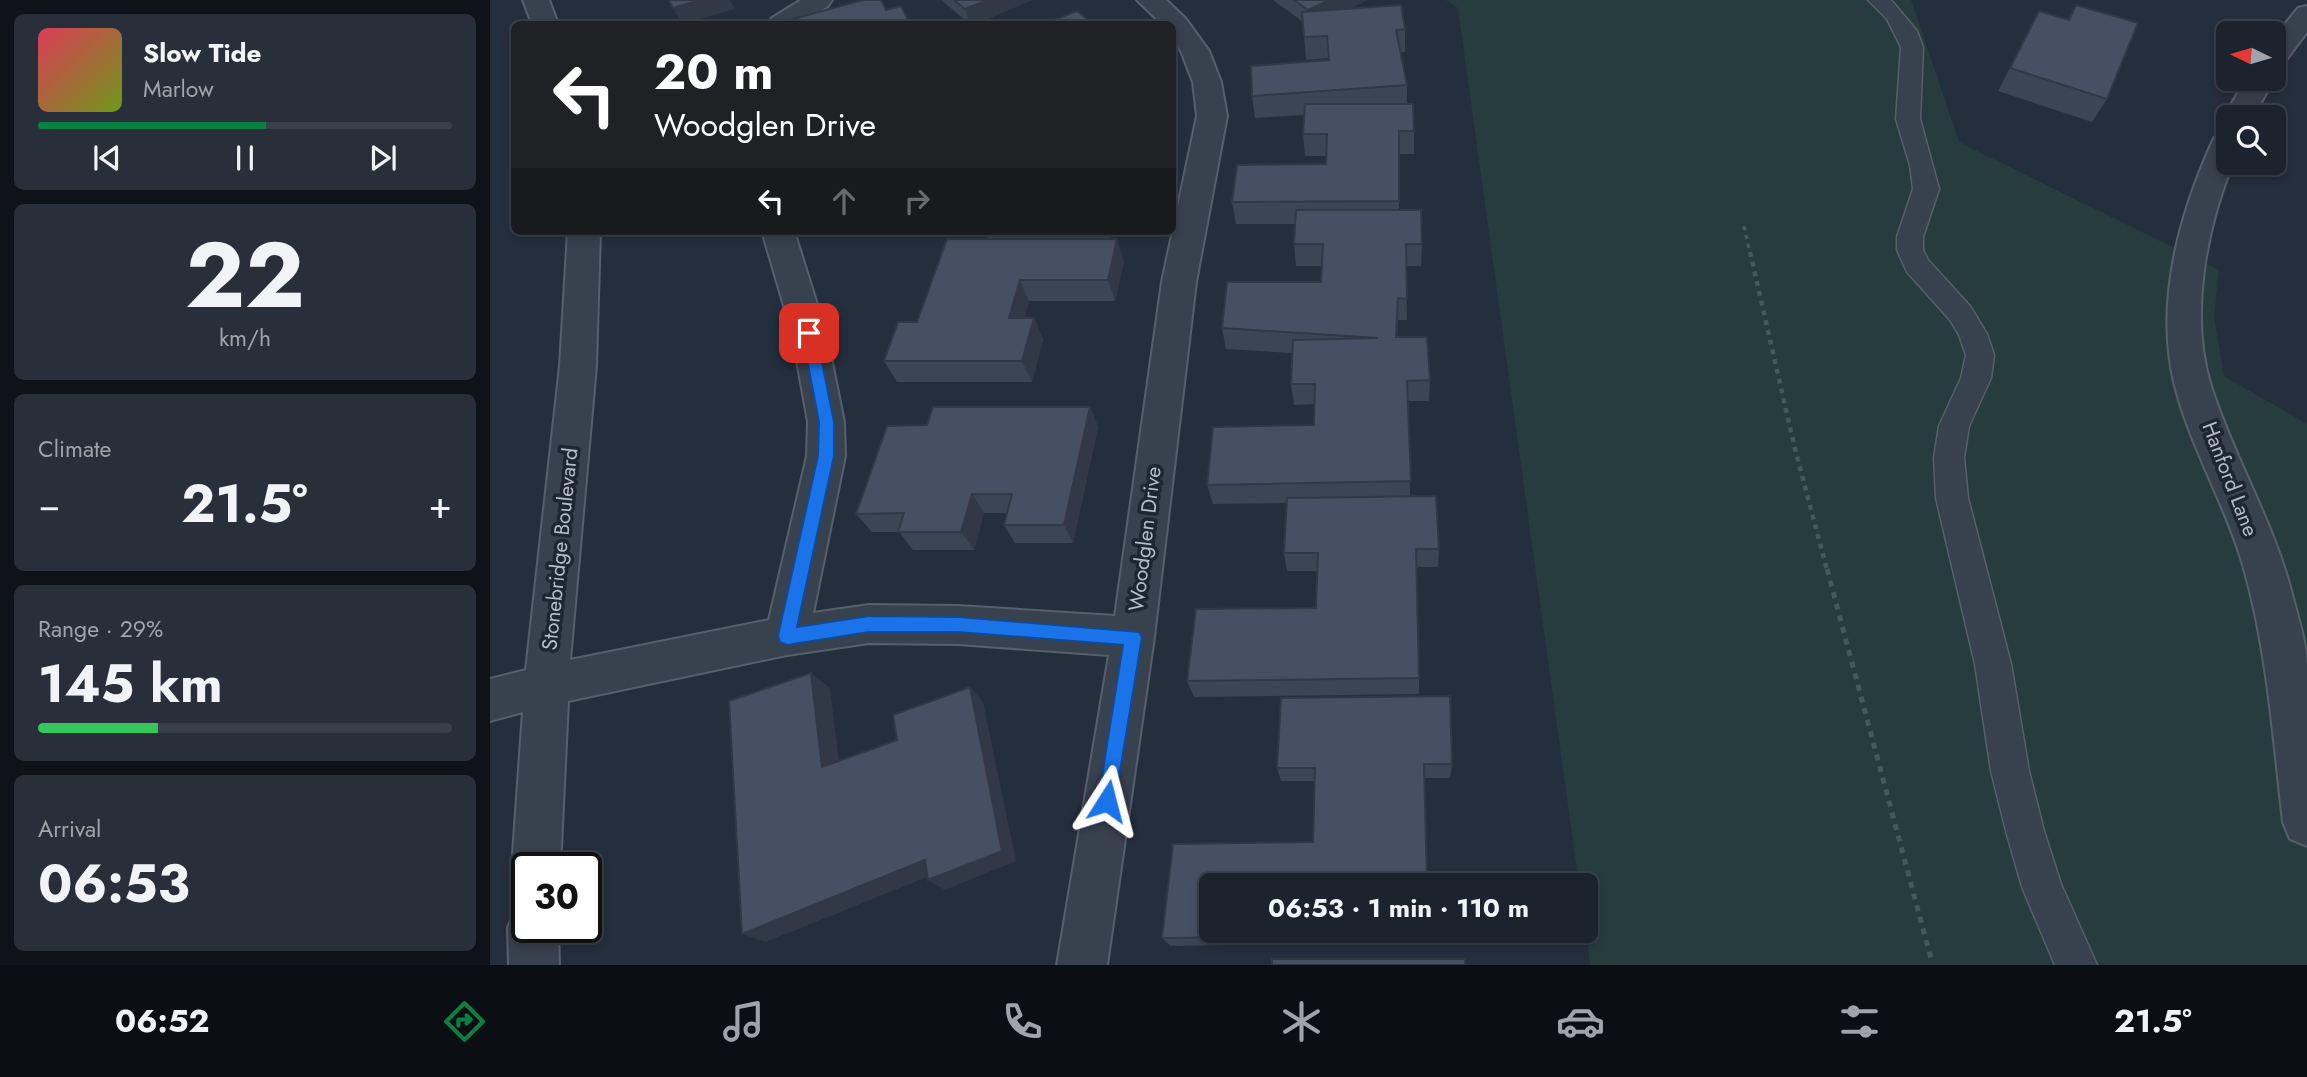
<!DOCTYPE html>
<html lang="en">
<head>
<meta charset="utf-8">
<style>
  :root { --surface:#1b232e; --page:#282f3a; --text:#f1f3f6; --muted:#a0a4aa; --line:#39404a; --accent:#0b8043 }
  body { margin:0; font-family:Jost,sans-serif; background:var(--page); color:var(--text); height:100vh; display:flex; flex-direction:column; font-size:26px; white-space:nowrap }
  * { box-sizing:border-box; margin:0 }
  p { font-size:23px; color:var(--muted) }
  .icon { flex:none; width:38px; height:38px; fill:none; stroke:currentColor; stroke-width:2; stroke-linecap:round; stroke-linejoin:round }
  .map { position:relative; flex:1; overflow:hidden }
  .drawer { display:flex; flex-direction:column; gap:14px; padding:14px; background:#0f1319; width:490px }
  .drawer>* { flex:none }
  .top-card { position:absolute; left:21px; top:21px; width:665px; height:214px; border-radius:10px; box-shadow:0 4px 10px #0003,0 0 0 2px var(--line); background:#202124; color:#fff; overflow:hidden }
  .needle { width:46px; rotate:275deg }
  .fabs { position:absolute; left:1726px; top:21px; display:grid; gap:14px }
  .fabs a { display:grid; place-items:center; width:70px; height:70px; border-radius:10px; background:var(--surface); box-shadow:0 4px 10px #0003,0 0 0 2px var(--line); font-size:35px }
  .speed { position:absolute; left:21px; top:852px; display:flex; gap:14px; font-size:35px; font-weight:700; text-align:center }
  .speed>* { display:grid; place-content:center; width:91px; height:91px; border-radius:50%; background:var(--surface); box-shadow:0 4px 10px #0003,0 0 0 2px var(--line); line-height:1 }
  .speed .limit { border:4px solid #111; border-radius:10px; background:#fff; color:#111 }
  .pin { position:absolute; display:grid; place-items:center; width:60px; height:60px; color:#fff; margin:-30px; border-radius:14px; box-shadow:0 4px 10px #0006 }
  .me { position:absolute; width:77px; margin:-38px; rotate:9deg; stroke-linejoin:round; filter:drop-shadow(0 0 5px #0008) }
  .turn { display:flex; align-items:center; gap:24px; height:147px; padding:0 28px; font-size:32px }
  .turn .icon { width:91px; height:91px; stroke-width:2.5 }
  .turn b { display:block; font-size:49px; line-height:60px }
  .lanes { display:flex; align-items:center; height:66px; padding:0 28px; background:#0003; justify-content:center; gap:35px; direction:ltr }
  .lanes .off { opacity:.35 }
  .big { font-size:52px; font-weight:700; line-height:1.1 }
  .drawer .tile { flex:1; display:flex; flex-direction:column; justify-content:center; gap:10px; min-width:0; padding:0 24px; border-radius:10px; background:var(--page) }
  .drawer .dial { align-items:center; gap:0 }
  .dial b { font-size:91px; line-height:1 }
  .song { display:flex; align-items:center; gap:21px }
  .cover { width:84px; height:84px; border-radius:10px; background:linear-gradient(135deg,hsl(350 70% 55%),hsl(80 70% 35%)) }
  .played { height:7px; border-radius:4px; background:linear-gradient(90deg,var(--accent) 55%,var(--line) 55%) }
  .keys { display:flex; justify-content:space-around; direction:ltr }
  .heat { display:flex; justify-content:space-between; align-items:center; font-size:38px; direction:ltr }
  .charge { height:10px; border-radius:5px; background:linear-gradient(90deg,#34c759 29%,var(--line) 0) }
  .trip { position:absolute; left:709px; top:873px; width:399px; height:70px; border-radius:10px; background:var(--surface); box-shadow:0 4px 10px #0003,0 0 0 2px var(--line); font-weight:700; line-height:70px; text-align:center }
  .dock { display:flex; height:112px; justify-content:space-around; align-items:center; background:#0b0e12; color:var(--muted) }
  .dock .icon { width:49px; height:49px }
  .dock .active { color:var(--accent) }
  .dock b { font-size:32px; color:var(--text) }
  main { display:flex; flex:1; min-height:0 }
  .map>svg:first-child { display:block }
  .green { fill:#263c3f }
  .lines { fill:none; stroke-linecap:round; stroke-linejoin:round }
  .lane-casing { stroke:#565f6c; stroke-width:3 }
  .street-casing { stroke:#565f6c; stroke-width:4 }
  .path-far2 { stroke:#44595c; stroke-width:3.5; stroke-dasharray:4.5 4.5; stroke-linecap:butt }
  .path-far1 { stroke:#44595c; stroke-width:4.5; stroke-dasharray:5 5; stroke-linecap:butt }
  .path { stroke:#44595c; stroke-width:5; stroke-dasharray:6 6; stroke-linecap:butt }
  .lane { fill:#38414e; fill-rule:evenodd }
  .street { fill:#38414e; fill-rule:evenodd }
  .wall { fill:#3b4654 }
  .shaded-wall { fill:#303945 }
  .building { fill:#455162; stroke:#303945; stroke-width:2 }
  .route { fill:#1a73e8; stroke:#114b97; stroke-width:2 }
  .labels { text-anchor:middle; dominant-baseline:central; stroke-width:7; stroke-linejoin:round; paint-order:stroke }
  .street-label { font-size:21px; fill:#b4bcc9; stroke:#1d2633 }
</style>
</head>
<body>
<main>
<section class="drawer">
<div class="tile">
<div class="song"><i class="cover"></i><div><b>Slow Tide</b><p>Marlow</p></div></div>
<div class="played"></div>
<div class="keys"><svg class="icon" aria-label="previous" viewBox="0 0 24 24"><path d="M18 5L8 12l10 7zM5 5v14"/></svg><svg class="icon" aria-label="pause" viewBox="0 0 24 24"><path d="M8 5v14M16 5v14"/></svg><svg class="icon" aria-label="next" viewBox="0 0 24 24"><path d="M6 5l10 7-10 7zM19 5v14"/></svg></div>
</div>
<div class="tile dial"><b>22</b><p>km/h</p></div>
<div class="tile"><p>Climate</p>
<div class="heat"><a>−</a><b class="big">21.5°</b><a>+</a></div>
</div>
<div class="tile"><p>Range · 29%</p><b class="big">145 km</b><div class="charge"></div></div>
<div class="tile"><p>Arrival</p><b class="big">06:53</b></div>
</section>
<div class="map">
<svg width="1817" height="965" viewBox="0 0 1817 965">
  <rect width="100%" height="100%" fill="#242f3e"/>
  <polygon class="green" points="956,0 1421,0 1469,142 1729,270 1724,317 1734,376 1817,424 1817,965 1100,965 1096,929 1096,886 1089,885 968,8"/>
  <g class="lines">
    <defs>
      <polygon id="lane" points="1378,0 1401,0 1427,31 1433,47 1430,119 1449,189 1433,237 1433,250 1438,260 1480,306 1497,334 1504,355 1501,378 1479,426 1474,458 1478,498 1521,664 1539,771 1554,831 1571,884 1607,965 1565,965 1532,887 1516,831 1501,771 1485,664 1446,498 1444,458 1449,426 1471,378 1476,355 1469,335 1460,320 1417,272 1407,250 1407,237 1423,189 1420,165 1406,119 1411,47 1397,19"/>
      <g id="street">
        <polygon points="33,0 59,0 68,24 42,24"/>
        <polygon points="311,0 342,0 338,6 309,24 278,24 282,18"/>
        <polygon points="647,0 676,0 695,18 719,51 731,82 737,116 706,282 664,637 617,965 567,965 619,655 468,644 379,643 297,655 78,701 70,868 37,868 37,888 29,885 22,868 33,712 0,721 0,679 36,670 70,366 78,231 110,231 106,366 80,660 279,620 317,456 318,422 302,333 272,231 304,231 336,333 354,422 355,456 323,613 379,605 468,606 625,616 672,282 707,116 703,82 691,51 682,37 682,24 672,24"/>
        <polygon points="1817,6 1817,32 1793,64 1783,66 1783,39 1808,8"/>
        <polygon points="1783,78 1784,79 1763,117 1738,117 1738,122 1734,117 1756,79"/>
        <path d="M1738,131V163H1743C1716,229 1699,316 1721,386C1744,458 1785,524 1803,598C1809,620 1816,643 1817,665C1817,725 1817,786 1817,846L1800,839L1793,822C1783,736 1777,648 1753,565C1735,503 1699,445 1684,382C1665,301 1690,213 1723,140L1728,133Z"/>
        <polygon points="37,906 37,928 68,928 69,965 19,965 18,928 25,910"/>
      </g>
    </defs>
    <use href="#lane" class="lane-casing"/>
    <use href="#street" class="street-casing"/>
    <polyline class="path-far2" points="1254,226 1260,254"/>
    <polyline class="path-far1" points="1260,252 1304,445 1337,570"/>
    <polyline class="path" points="1337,569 1441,959"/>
    <use href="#lane" class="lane"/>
    <use href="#street" class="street"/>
  </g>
  <g class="wall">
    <polygon points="451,0 542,0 485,24 480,24"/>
    <polygon points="783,0 877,0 858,9 915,29 915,52 910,52 917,85 917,104 924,131 924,154 909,154 909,210 932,244 931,266 916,266 917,320 908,320 907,337 940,380 939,401 918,401 920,496 949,549 948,567 927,567 929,678 929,694 704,697 697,681 826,608 827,571 797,571 794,553 797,503 723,504 717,485 824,425 824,404 804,405 801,384 802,353 736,349 732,328 831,282 831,266 806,266 804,244 805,224 746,224 742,202 836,164 836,156 815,156 813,134 814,115 765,118 762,96 838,61 838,58 816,60 813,22"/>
    <polygon points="1586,5 1617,99 1602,122 1508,91 1549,11 1577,20"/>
    <polygon points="495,231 624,231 623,239 634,261 625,301 539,301 534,318 544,318 553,340 542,382 407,382 394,361 498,239"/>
    <polygon points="600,407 608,427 583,543 525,543 514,525 517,513 494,513 484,550 423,550 409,532 382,532 366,514 437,425"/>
    <polygon points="962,764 960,778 934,778 939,931 938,942 681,946 672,938 823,842 824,781 791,781 787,768"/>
  </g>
  <g class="shaded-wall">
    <polygon points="211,0 240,0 245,9 193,24 183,8"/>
    <polygon points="498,0 542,0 485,24 481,24 475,9"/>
    <polygon points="840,0 877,0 819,27 818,10"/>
    <polygon points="618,231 624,231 622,243"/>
    <polygon points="627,239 634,261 625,301 618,280"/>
    <polygon points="530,280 539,301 529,339 519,318"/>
    <polygon points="544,318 553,340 542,382 532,361"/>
    <polygon points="600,407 608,427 583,543 574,525"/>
    <polygon points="482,494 494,513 484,550 471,532"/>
    <polygon points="321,673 340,688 351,780 332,767"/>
    <polygon points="480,687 493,702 526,861 455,890 438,880"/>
    <polygon points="435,860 452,871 276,942 252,934"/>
  </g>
  <g class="building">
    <polygon points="179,0 211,0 183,8"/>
    <polygon points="373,0 391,0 396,10 411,6 420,24 293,24 292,22"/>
    <polygon points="464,0 498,0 475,9"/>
    <polygon points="804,0 840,0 818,10"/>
    <polygon points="911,5 915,29 906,30 917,85 762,96 761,66 839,60 837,36 814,37 812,12"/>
    <polygon points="1586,5 1648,23 1617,99 1520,68 1549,11 1579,20"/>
    <polygon points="587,11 603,24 554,24"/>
    <polygon points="541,21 544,24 533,24"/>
    <polygon points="815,104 923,104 924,131 909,131 909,201 742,202 747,165 836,164 837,134 813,134"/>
    <polygon points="806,210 931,210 932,244 916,244 917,299 908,298 906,337 937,337 940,380 917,381 921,481 717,485 723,427 824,425 825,384 801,384 803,340 888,338 732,328 737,282 831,282 833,244 804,244"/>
    <polygon points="457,239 627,239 618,280 530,280 519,318 544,318 532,361 394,361 408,322 427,322"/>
    <polygon points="443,407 600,407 574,525 514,525 522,494 482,494 471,532 408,532 414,513 366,514 397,426 437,425"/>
    <polygon points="946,496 949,549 926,549 929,678 697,681 706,609 826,608 828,553 794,553 797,498"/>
    <polygon points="321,673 332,767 407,740 403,715 480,687 512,851 438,880 435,860 252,934 239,701"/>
    <polygon points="960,696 962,764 934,764 937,886 721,886 721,931 939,931 939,934 672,938 683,844 823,842 825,768 787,768 791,698"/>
    <rect x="782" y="959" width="193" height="6"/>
  </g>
  <polygon class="route" points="319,328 326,333 344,422 344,456 307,627 379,616 468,617 649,632 652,637 624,808 617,811 611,808 608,801 633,645 468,632 379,632 297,645 290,642 288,636 328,456 329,422 312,333"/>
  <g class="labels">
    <g class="street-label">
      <text transform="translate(1740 479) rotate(69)">Hanford Lane</text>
      <text transform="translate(655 539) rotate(-83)">Woodglen Drive</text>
      <text transform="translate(70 549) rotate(-84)">Stonebridge Boulevard</text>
    </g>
  </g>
</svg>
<div class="fabs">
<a><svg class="needle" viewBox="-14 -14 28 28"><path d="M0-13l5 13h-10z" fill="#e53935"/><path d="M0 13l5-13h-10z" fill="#a0a4aa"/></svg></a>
<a><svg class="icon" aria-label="search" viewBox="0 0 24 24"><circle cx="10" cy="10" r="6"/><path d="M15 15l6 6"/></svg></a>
</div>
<div class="speed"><div class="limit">30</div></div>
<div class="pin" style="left:319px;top:333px;background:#d93025"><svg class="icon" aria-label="arrive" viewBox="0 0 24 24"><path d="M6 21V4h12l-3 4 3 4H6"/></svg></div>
<svg class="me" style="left:617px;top:801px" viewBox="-20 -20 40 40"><path d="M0-17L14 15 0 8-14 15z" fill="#1a73e8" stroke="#fff" stroke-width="4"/></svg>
<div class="trip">06:53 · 1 min · 110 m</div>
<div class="top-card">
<div class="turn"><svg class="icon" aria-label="left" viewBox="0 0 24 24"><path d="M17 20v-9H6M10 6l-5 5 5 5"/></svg><div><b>20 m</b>Woodglen Drive</div></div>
<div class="lanes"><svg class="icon" aria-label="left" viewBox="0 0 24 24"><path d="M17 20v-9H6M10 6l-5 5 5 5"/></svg><svg class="icon off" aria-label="ahead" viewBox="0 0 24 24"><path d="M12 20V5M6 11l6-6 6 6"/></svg><svg class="icon off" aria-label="right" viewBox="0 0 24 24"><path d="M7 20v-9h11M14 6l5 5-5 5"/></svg></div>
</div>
</div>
</main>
<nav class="dock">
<b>06:52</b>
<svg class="icon active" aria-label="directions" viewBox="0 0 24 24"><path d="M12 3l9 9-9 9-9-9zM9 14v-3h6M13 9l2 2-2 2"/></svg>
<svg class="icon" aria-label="music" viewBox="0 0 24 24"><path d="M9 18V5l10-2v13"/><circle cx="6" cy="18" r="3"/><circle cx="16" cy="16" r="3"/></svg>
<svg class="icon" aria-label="phone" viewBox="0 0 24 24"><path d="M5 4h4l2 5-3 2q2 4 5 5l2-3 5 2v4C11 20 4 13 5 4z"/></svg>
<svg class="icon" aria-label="climate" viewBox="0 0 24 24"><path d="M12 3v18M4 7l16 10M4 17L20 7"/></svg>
<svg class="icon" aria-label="car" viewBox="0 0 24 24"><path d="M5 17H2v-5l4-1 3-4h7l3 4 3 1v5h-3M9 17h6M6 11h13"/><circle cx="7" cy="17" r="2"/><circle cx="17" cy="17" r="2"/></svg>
<svg class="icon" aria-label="filters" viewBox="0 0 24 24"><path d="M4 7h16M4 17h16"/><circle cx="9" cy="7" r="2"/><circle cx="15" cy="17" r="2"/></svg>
<b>21.5°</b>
</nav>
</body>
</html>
